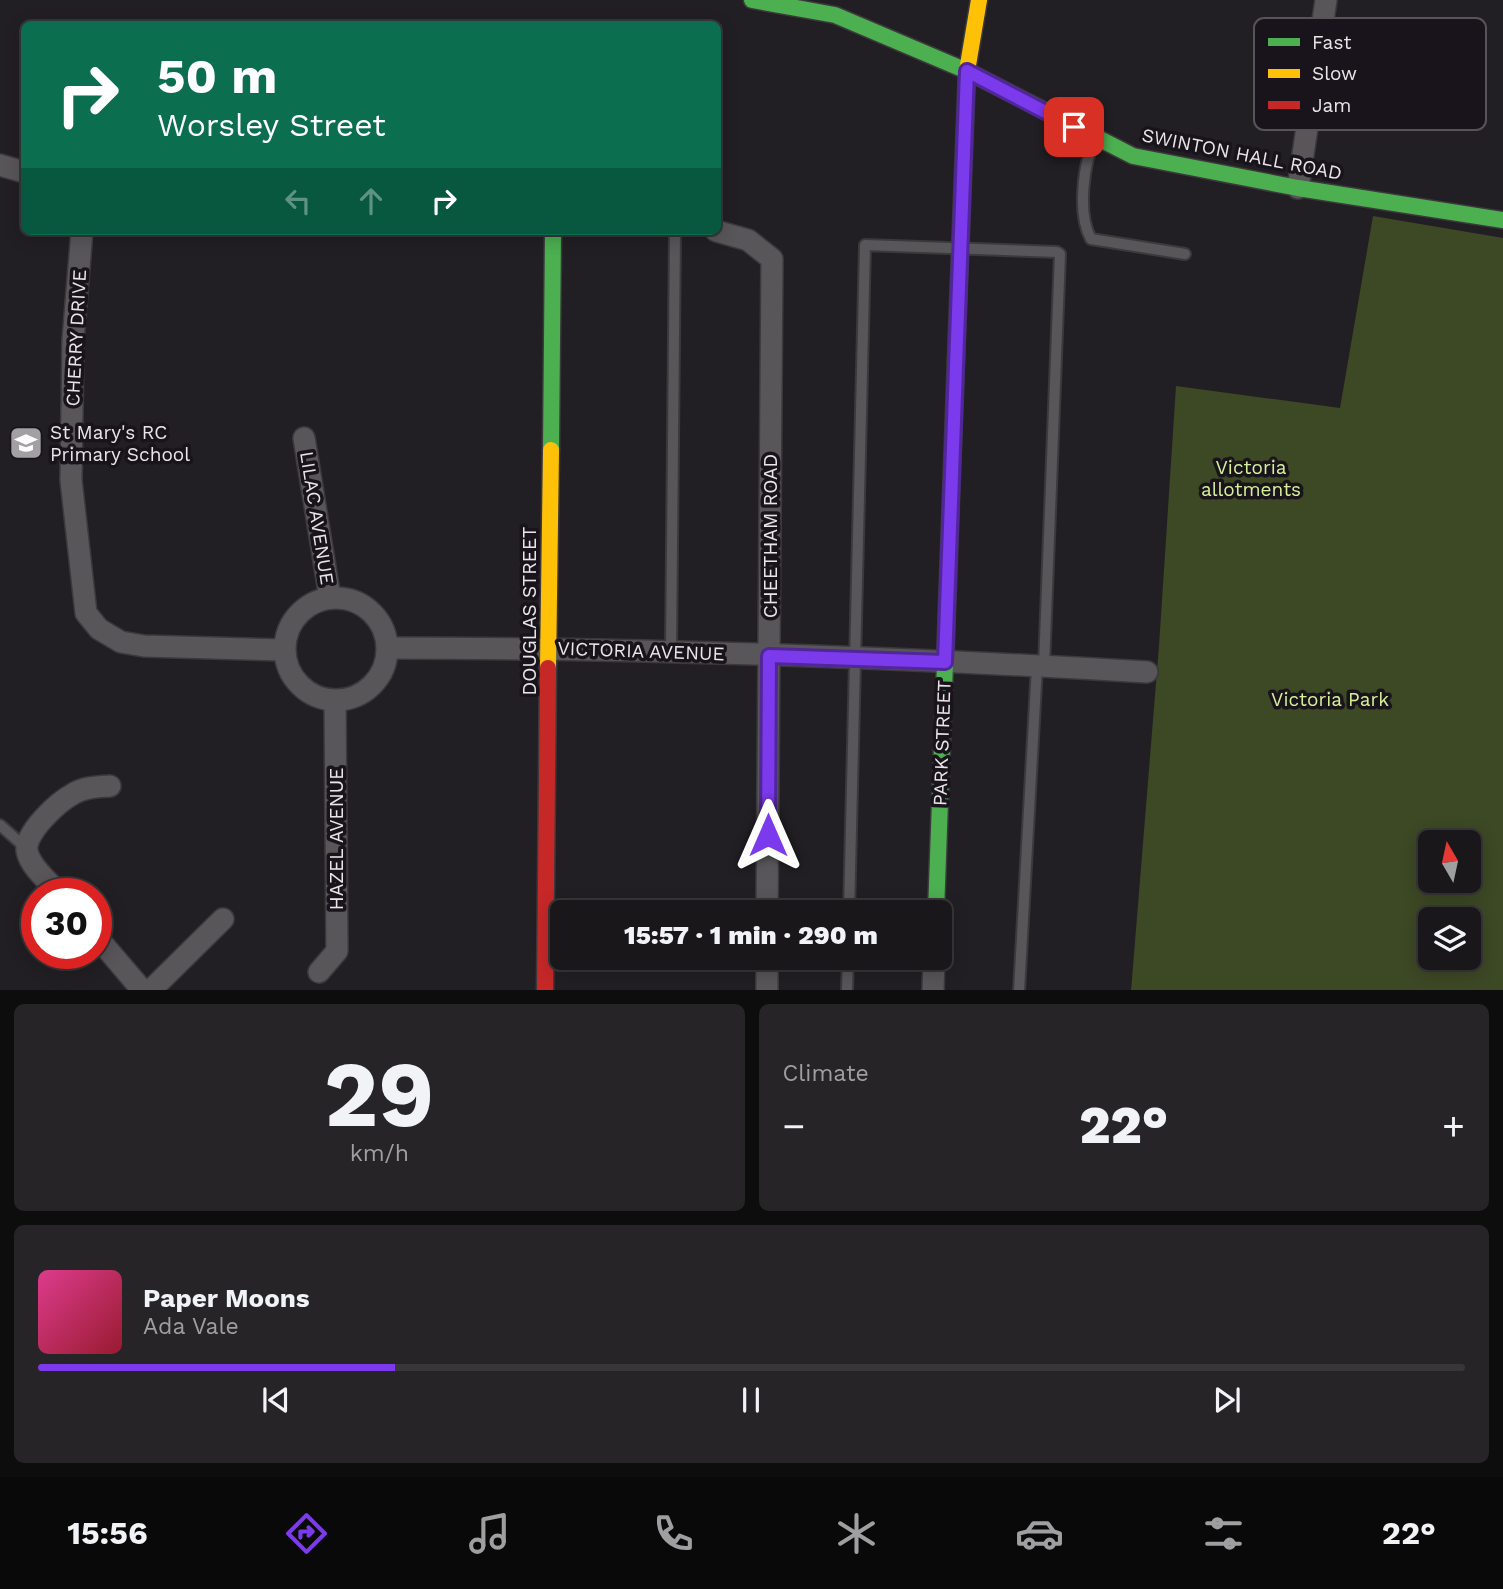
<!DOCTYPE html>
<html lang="en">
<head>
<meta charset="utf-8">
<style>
  :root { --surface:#19171a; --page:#262427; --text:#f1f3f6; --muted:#9f9fa2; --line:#373639; --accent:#7c3aed }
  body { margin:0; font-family:"Work Sans",sans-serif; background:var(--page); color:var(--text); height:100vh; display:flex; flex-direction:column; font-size:26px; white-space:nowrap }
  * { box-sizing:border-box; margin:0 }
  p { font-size:23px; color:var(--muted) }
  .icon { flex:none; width:38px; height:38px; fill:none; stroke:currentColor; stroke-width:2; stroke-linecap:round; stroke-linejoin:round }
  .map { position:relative; height:990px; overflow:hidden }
  .side { display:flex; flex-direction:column; gap:14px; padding:14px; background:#0e0d0e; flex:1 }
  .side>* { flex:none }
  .banner { position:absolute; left:21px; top:21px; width:700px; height:214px; border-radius:10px; box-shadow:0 4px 18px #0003,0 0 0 2px var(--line); background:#0b6e4f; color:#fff; overflow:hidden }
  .needle { width:46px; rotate:351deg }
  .tools { position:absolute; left:1418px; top:830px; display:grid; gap:14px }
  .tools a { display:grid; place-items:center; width:63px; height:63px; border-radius:10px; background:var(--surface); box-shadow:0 4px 18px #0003,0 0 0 2px var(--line); font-size:35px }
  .speed { position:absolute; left:21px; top:878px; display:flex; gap:14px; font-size:35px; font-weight:700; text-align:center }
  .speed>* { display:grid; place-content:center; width:91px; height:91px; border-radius:50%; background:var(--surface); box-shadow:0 4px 18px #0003,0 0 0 2px var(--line); line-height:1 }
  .speed .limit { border:10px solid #d22; background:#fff; color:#111 }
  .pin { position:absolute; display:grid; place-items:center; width:60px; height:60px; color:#fff; margin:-30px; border-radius:14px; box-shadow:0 4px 10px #0006 }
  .me { position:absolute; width:77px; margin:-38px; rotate:0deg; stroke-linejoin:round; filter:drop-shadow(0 0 5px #0008) }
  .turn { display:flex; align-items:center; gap:24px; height:147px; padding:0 21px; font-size:32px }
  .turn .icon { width:91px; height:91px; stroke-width:2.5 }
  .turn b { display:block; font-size:49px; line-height:60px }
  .lanes { display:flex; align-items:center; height:66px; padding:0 21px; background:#0003; justify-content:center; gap:35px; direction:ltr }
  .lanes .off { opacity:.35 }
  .big { font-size:52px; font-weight:800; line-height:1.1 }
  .side .tile { flex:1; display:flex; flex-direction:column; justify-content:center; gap:10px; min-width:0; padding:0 24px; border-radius:10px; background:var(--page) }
  .side .dial { align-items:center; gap:0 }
  .dial b { font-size:91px; line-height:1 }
  .song { display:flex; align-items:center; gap:21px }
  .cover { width:84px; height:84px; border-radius:10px; background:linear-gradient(135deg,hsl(330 70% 55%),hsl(350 70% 35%)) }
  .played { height:7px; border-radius:4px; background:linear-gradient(90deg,var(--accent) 25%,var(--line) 25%) }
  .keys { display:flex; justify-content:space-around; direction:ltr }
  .heat { display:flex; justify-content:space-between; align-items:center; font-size:38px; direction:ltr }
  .side .tiles { flex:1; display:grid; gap:14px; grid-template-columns:1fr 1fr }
  .tile:last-child { grid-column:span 2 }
  .trip { position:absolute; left:550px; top:900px; width:402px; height:70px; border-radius:10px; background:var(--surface); box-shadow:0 4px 18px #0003,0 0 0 2px var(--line); font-weight:800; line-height:70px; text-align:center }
  .tab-bar { display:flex; height:112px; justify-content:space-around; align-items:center; background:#0a090a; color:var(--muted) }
  .tab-bar .icon { width:49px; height:49px }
  .tab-bar .current { color:var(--accent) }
  .tab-bar b { font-size:32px; color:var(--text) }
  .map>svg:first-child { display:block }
  .green { fill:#3d4825; fill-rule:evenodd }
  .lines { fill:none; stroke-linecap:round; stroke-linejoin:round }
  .lane-casing { stroke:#3b393c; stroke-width:14 }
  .street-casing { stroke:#3b393c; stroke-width:24 }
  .fast-casing { stroke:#3b393c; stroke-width:19 }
  .slow-casing { stroke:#3b393c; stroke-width:19 }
  .jam-casing { stroke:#3b393c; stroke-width:19 }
  .lane { stroke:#585659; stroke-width:10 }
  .street { stroke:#585659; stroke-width:21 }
  .fast { stroke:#4caf50; stroke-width:16 }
  .slow { stroke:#ffc107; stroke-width:16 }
  .jam { stroke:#c62828; stroke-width:16 }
  .route-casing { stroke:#51269a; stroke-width:18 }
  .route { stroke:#7c3aed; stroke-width:12 }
  .labels { text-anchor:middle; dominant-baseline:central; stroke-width:7; stroke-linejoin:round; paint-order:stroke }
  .street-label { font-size:19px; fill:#e9e6ea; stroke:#19141b }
  .poi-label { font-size:19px; fill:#e9e6ea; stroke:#19141b; text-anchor:start }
  .park-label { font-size:19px; fill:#d5f198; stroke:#19141b }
  .key { fill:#19141b; stroke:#575359; stroke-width:2 }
  .key-label { font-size:19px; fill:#e9e6ea }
</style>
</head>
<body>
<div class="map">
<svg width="1503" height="991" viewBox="0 0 1503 991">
  <rect width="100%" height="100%" fill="#211f23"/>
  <path class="green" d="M1373,216L1503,238V990L1131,991L1159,646L1176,386L1340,408ZM1430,842H1468V880H1430ZM1430,919H1468V957H1430Z"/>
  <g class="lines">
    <defs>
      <g id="lane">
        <path d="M1096,138C1083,162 1077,214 1091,239L1185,254"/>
        <polyline points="671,652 675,231"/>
        <polyline points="0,825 26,848"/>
        <polyline points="849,912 865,245 1057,252 1060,254 1044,666"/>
        <polyline points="847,991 848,957"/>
        <polyline points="1019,991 1037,666"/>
      </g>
      <g id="street">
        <polyline points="0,165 24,172"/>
        <polyline points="1298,188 1326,0"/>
        <polyline points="82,231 73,340 71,480 86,613 99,629 121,642 144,646 284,650"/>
        <polyline points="716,231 748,240 772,259 767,912"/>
        <polyline points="304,438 330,598"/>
        <circle cx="336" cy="649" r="51"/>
        <path d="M388,648C641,648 894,657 1147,672"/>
        <path d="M60,894C50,883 30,867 27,851C24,833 58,802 73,794C84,787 97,787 110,786"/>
        <polyline points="96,936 143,991"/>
        <polyline points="319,972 337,951 335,701"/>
        <polyline points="150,991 223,919"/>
        <polyline points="767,991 767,957"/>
        <polyline points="933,991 934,957"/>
      </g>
      <g id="fast">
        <polyline points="752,0 835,15 967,71 1133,156 1298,188 1503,220"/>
        <polyline points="551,450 553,231"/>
        <polyline points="936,912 956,359"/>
      </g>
      <g id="slow">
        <polyline points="956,359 967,71 979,0"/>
        <polyline points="548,668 551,450"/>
      </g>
      <polyline id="jam" points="545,991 548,668"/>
    </defs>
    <use href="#lane" class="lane-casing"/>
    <use href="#street" class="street-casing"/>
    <use href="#fast" class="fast-casing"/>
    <use href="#slow" class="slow-casing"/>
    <use href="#jam" class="jam-casing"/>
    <use href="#lane" class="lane"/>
    <use href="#street" class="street"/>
    <use href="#fast" class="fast"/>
    <use href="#slow" class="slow"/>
    <use href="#jam" class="jam"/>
  </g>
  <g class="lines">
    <defs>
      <polyline id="route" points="768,835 769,656 945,662 967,71 1074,127"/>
    </defs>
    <use href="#route" class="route-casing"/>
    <use href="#route" class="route"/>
  </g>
  <defs>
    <symbol id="school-square" viewBox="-11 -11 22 22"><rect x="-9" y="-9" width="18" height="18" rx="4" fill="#a3a0a4" stroke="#19141b"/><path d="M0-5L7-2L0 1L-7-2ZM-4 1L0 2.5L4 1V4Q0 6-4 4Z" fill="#fff"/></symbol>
  </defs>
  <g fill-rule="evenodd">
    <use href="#school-square" x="7" y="424" width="38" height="38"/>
  </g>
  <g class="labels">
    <g class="street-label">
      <text transform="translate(1242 154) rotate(11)">SWINTON HALL ROAD</text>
      <text transform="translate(76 338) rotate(-87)">CHERRY DRIVE</text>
      <text transform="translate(317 518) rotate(81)">LILAC AVENUE</text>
      <text transform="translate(770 536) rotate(-90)">CHEETHAM ROAD</text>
      <text transform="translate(529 611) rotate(-90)">DOUGLAS STREET</text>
      <text transform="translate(641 651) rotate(2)">VICTORIA AVENUE</text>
      <text transform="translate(942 743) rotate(-88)">PARK STREET</text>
      <text transform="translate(336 839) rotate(-90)">HAZEL AVENUE</text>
    </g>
    <g class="poi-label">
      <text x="50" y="432">St Mary's RC<tspan x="50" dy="22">Primary School</tspan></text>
    </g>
    <g class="park-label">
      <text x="1251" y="467">Victoria<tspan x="1251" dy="22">allotments</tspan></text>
      <text x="1330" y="699">Victoria Park</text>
    </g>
  </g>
  <rect x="1254" y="18" width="232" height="112" rx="10" class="key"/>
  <rect x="1268" y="38" width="32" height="8" fill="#4caf50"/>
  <rect x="1268" y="69" width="32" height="9" fill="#ffc107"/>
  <rect x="1268" y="101" width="32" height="8" fill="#c62828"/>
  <g class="key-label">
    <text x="1312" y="49">Fast</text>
    <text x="1312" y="80">Slow</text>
    <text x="1312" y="112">Jam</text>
  </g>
</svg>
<div class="tools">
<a><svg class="needle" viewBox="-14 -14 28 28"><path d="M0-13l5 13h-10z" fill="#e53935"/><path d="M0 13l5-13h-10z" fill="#9f9fa2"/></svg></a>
<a><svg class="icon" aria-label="layers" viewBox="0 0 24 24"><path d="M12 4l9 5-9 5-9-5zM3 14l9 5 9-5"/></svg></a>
</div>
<div class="speed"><div class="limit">30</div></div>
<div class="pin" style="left:1074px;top:127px;background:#d93025"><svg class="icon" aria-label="arrive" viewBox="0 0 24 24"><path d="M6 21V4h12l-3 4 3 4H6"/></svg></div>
<svg class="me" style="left:768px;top:835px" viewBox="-20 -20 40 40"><path d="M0-17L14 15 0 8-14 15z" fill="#7c3aed" stroke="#fff" stroke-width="4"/></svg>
<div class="trip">15:57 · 1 min · 290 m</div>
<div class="banner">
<div class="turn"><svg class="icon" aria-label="right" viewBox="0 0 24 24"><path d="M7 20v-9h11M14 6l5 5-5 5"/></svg><div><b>50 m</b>Worsley Street</div></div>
<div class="lanes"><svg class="icon off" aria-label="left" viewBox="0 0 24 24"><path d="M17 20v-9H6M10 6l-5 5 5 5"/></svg><svg class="icon off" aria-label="ahead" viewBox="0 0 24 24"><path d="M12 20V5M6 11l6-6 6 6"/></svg><svg class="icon" aria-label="right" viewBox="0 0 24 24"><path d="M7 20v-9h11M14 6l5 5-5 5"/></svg></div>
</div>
</div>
<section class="side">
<div class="tiles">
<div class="tile dial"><b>29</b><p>km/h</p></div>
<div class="tile"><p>Climate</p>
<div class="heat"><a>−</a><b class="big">22°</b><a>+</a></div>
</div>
<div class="tile">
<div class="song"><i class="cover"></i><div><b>Paper Moons</b><p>Ada Vale</p></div></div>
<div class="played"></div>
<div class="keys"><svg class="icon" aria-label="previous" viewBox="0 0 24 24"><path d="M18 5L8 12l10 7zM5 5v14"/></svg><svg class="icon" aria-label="pause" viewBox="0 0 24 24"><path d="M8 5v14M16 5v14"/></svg><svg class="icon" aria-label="next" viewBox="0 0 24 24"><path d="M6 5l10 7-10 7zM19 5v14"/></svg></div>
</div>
</div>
</section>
<nav class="tab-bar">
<b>15:56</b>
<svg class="icon current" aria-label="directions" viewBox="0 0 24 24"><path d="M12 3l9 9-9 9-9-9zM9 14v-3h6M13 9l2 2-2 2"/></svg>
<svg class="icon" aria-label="music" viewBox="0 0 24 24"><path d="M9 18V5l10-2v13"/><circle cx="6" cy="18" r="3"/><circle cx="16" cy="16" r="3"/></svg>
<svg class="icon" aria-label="phone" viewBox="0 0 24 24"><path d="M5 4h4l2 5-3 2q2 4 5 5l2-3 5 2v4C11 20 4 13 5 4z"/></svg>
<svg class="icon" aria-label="climate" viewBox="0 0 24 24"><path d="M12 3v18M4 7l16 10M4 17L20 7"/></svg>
<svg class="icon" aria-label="car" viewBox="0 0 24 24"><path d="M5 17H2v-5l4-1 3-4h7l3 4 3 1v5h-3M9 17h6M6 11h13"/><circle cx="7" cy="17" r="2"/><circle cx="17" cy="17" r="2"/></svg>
<svg class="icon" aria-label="filters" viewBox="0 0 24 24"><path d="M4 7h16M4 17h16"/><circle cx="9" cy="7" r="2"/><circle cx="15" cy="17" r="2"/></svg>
<b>22°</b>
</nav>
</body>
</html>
